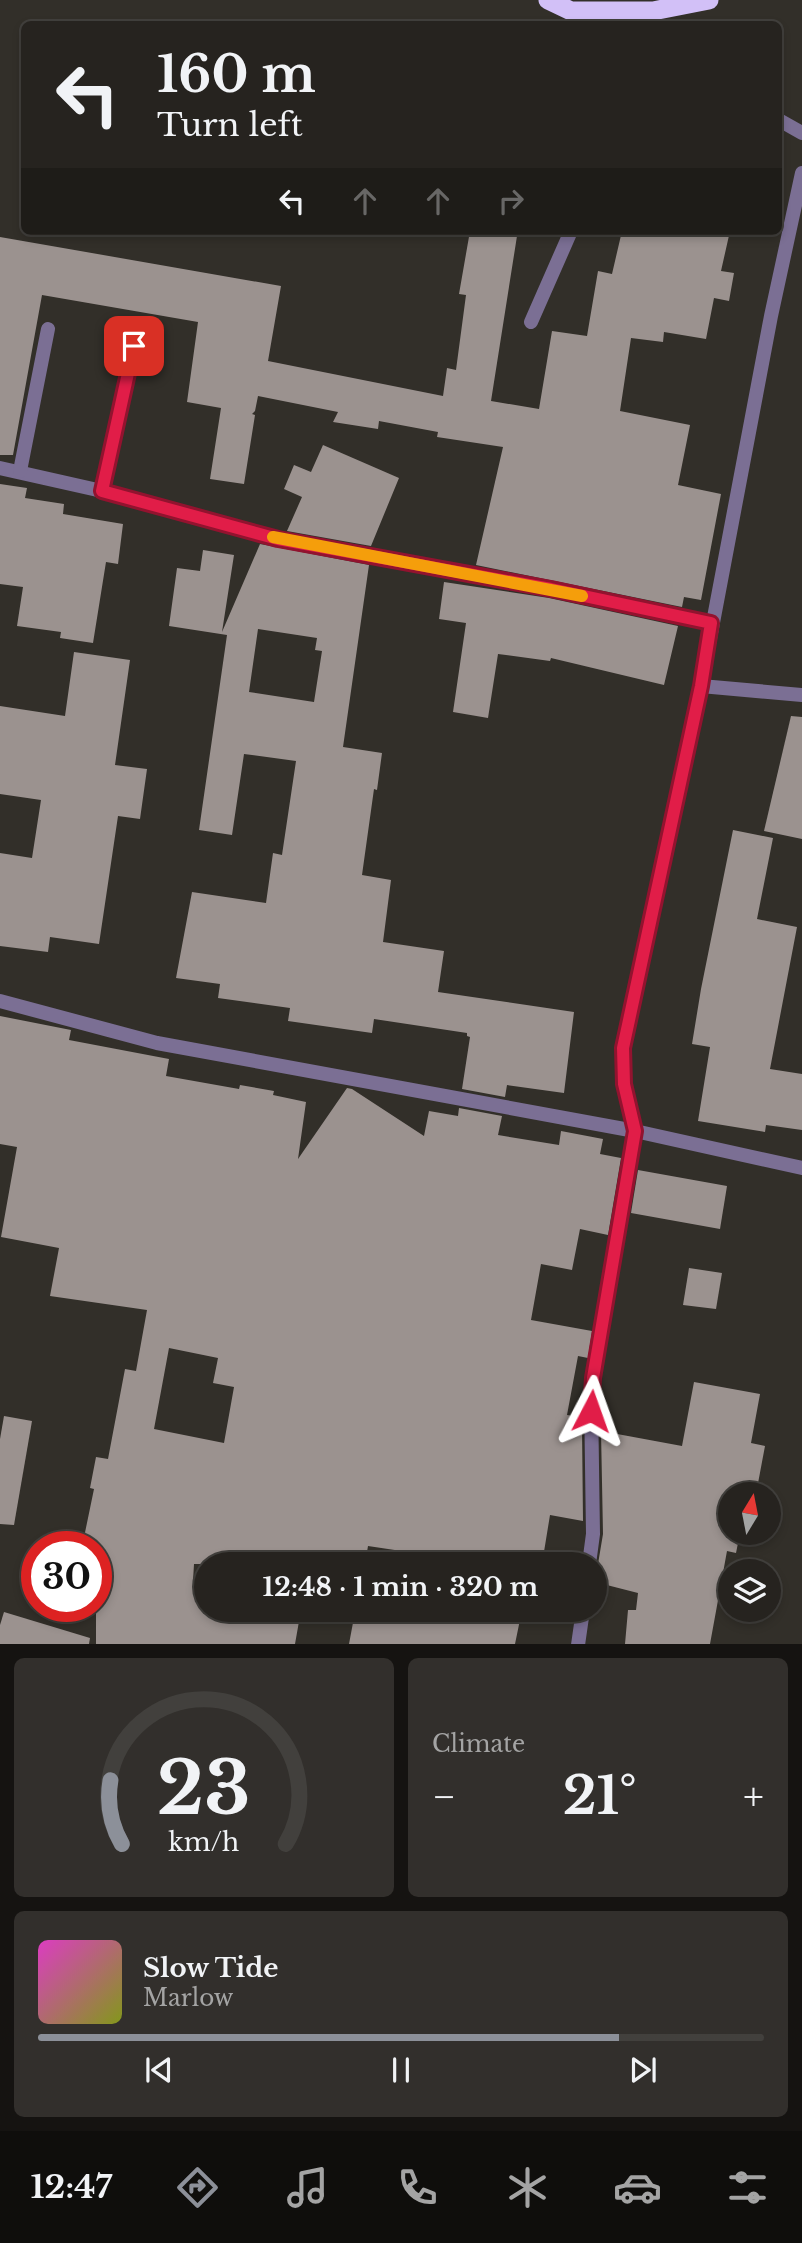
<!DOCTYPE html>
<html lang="en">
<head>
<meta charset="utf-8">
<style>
  :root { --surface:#26231f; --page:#322f2c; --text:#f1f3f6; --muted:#a4a4a4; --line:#42403d; --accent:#8c9099 }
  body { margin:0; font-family:"Libre Baskerville",serif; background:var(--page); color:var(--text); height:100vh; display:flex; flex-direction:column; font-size:26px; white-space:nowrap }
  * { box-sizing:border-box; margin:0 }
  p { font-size:23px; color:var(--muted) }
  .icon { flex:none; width:38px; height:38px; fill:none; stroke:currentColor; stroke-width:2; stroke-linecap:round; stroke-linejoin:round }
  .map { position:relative; height:1644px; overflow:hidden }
  .sheet { display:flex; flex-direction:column; gap:14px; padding:14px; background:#151311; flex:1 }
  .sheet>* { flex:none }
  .top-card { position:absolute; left:21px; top:21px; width:761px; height:214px; border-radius:10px; box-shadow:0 4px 10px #0003,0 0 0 2px var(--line); background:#26231f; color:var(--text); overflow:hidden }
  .needle { width:46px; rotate:10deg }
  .fabs { position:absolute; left:718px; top:1482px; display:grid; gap:14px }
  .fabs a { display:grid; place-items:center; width:63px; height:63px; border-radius:50%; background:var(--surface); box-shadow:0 4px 10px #0003,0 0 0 2px var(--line); font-size:35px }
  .speed { position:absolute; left:21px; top:1531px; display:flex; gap:14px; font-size:35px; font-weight:700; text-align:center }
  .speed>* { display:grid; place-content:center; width:91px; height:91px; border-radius:50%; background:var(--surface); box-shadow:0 4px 10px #0003,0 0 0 2px var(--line); line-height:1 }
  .speed .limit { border:10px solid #d22; background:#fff; color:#111 }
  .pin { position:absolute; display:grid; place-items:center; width:60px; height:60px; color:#fff; margin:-30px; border-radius:14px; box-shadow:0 4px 10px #0006 }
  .me { position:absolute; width:77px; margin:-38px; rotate:4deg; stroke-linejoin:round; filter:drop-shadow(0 0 5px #0008) }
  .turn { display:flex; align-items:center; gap:24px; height:147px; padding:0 21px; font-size:32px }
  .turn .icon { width:91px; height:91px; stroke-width:2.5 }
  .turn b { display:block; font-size:49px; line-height:60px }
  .lanes { display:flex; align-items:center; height:66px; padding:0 21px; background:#0003; justify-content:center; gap:35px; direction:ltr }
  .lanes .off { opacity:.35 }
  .big { font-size:52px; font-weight:700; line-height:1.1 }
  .sheet .widget { flex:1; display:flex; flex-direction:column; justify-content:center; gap:10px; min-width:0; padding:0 24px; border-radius:10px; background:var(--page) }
  .sheet .dial { align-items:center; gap:0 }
  .dial svg { height:182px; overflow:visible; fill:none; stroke:var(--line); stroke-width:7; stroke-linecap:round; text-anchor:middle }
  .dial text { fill:var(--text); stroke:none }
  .song { display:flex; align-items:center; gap:21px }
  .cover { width:84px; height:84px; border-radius:10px; background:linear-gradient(135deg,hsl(310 70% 55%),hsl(70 70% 35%)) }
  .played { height:7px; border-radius:4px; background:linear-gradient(90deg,var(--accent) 80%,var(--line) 80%) }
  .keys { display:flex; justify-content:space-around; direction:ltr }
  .heat { display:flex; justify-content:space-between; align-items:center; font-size:38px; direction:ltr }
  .sheet .tiles { flex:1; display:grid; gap:14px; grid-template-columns:1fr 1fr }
  .widget:last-child { grid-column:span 2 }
  .trip { position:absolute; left:194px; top:1552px; width:413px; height:70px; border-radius:35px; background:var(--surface); box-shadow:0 4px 10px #0003,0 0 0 2px var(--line); font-weight:700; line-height:70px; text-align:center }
  .tabs { display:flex; height:112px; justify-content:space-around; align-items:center; background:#0f0e0c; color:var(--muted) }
  .tabs .icon { width:49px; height:49px }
  .tabs .selected { color:var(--accent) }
  .tabs b { font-size:32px; color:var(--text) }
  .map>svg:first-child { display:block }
  .building { fill:#9b928f; fill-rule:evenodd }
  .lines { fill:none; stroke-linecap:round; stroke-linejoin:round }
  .minor { stroke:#7b6f94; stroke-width:14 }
  .trunk { stroke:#d2c0f7; stroke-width:19 }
  .route-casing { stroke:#92132f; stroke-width:18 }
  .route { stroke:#e11d48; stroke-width:12 }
  .slow { stroke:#f59e0b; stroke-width:12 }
</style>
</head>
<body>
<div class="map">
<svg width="802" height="1645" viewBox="0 0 802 1645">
  <rect width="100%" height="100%" fill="#322f29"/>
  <g class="building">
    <polygon points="470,231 517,236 491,401 539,409 552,331 587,336 598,271 612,274 622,231 730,231 721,271 734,273 729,301 714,298 706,339 664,332 663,342 631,338 620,411 690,425 678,485 721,494 701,600 684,597 682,607 476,565 503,447 437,437 438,432 379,421 378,429 333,422 338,412 258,396 255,411 252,414 255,415 244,484 210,479 221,408 187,402 198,322 42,295 13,455 0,455 0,237 281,286 268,361 443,396 447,368 456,370 466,295 459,294"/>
    <polygon points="323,445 399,478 371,546 287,531 302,497 284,489 294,465 311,472"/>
    <polygon points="0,484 27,488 25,498 64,504 63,514 123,524 118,564 106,562 93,643 60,638 61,632 17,626 23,587 0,584"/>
    <path d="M260,544L369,565L343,747L382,753L377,790L374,789L362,875L391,880L383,942L444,951L438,992L574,1012L564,1093L507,1085L505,1097L462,1089L470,1037L467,1036V1033L374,1019L372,1033L288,1021L290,1008L218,998L220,984L176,978L192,892L266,903L273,853L282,855L296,761L244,754L232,835L199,830L227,635L169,626L177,568L200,571L203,550L234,555L222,632ZM258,629L317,638L315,650L322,651L314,702L249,692Z"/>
    <polygon points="444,582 549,598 678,626 664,685 551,658 550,661 498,654 488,718 453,712 466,623 439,619"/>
    <polygon points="74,652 130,660 115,765 147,769 140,819 118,816 99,944 50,937 48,952 0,946 0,853 32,858 41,800 0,794 0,706 65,716"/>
    <polygon points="791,716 802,717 802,839 764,831"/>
    <polygon points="733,830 773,838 757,919 797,927 770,1069 802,1074 802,1130 766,1125 765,1132 698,1121 710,1047 692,1044 701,989"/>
    <path d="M0,1016L71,1030L69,1040L169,1059L166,1076L239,1089L240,1085L274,1091L273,1095L306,1102L298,1159L347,1088L352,1089L424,1136L429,1111L458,1116L459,1108L502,1116L498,1135L559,1145L561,1131L603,1139L600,1154L621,1158L608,1235L580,1229L572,1270L541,1264L531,1320L592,1331L588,1358L578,1356L567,1415L574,1416L573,1425L582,1427L583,1521L550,1515L542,1564H488L368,1546L365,1564H194L193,1581L206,1584V1610H301L295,1644H96V1547H82L94,1489L90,1488L96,1457L108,1459L125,1369L136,1371L147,1310L50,1296L59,1248L1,1237L17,1147L0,1144ZM169,1348L218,1358L213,1383L234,1387L224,1443L154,1429Z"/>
    <polygon points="638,1170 727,1186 720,1229 631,1213"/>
    <polygon points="689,1268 722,1273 716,1309 683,1305"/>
    <polygon points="694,1382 760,1394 751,1443 765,1446 756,1494 730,1494 730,1533 740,1533 736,1553 727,1551 710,1644 625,1644 628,1610 636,1610 638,1593 595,1582 603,1534 601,1431 682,1446"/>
    <polygon points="4,1416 32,1421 14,1525 0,1524 0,1439"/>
    <polygon points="398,1610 522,1610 515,1644 349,1644 355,1612 396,1620"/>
    <polygon points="4,1612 90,1638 89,1644 0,1644 0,1625"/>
  </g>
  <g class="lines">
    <g class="minor">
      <polyline points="576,13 598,24"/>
      <polyline points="779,120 802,133"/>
      <polyline points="531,322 571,231"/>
      <polyline points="0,468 102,491 278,539 551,589 711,623"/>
      <polyline points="20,471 48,329"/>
      <polyline points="102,491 134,346"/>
      <polyline points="701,686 802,695"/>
      <polyline points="0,1001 157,1043 635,1131 802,1168"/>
      <polyline points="589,1564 593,1534 591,1397 635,1131 624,1084 623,1048 701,686 771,316 802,173"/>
      <polyline points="578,1645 583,1610"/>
    </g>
    <polyline class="trunk" points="548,0 571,11 653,11 709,0"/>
  </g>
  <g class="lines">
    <defs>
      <polyline id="route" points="134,346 102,491 278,539 551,589 711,623 701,686 623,1048 624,1084 635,1131 593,1378 591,1411"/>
    </defs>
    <use href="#route" class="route-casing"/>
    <use href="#route" class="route"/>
    <polyline class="slow" points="273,537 582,596"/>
  </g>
</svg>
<div class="fabs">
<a><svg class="needle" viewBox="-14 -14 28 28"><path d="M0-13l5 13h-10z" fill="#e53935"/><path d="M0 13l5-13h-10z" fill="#a4a4a4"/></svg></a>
<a><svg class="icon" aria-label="layers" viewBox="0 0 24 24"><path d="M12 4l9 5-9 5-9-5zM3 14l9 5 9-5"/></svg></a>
</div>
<div class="speed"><div class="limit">30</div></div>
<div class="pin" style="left:134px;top:346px;background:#d93025"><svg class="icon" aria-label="arrive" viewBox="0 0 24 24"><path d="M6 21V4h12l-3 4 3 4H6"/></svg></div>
<svg class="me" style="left:591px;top:1411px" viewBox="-20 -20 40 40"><path d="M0-17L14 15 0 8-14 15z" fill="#e11d48" stroke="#fff" stroke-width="4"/></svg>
<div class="trip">12:48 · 1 min · 320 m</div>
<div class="top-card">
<div class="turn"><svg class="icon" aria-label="left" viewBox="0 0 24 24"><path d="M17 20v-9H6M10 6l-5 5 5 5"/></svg><div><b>160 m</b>Turn left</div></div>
<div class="lanes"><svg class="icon" aria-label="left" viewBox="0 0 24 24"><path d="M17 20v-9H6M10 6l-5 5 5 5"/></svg><svg class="icon off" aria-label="ahead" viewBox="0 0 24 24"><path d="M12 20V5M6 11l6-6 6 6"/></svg><svg class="icon off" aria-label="ahead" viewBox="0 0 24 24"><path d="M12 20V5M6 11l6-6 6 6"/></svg><svg class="icon off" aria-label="right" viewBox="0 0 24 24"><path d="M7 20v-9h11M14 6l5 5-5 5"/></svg></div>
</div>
</div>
<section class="sheet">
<div class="tiles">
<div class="widget dial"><svg viewBox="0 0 100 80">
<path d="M14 69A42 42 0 1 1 86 69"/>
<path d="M14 69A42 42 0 0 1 9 41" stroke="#8c9099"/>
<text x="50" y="56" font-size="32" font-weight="700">23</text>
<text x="50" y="72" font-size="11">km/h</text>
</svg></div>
<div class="widget"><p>Climate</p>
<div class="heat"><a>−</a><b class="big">21°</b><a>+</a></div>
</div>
<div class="widget">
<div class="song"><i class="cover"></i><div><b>Slow Tide</b><p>Marlow</p></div></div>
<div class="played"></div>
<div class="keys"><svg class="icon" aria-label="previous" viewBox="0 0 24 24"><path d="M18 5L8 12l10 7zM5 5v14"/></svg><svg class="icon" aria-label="pause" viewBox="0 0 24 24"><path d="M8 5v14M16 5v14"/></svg><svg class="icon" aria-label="next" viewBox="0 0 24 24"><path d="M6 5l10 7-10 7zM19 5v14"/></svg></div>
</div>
</div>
</section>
<nav class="tabs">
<b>12:47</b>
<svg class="icon selected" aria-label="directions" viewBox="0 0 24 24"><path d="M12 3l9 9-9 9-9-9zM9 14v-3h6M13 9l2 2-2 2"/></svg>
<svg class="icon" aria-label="music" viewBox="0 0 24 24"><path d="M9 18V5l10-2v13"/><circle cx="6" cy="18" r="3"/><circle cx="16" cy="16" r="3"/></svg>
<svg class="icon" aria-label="phone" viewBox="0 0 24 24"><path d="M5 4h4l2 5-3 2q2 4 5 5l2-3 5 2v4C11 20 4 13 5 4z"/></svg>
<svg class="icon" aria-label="climate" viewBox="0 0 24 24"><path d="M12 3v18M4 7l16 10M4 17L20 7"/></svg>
<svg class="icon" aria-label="car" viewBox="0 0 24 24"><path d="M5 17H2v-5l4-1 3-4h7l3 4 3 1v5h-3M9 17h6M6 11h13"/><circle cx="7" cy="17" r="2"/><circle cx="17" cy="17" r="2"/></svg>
<svg class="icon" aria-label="filters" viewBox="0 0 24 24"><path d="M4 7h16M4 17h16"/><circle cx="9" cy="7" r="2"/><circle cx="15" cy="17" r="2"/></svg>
</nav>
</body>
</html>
